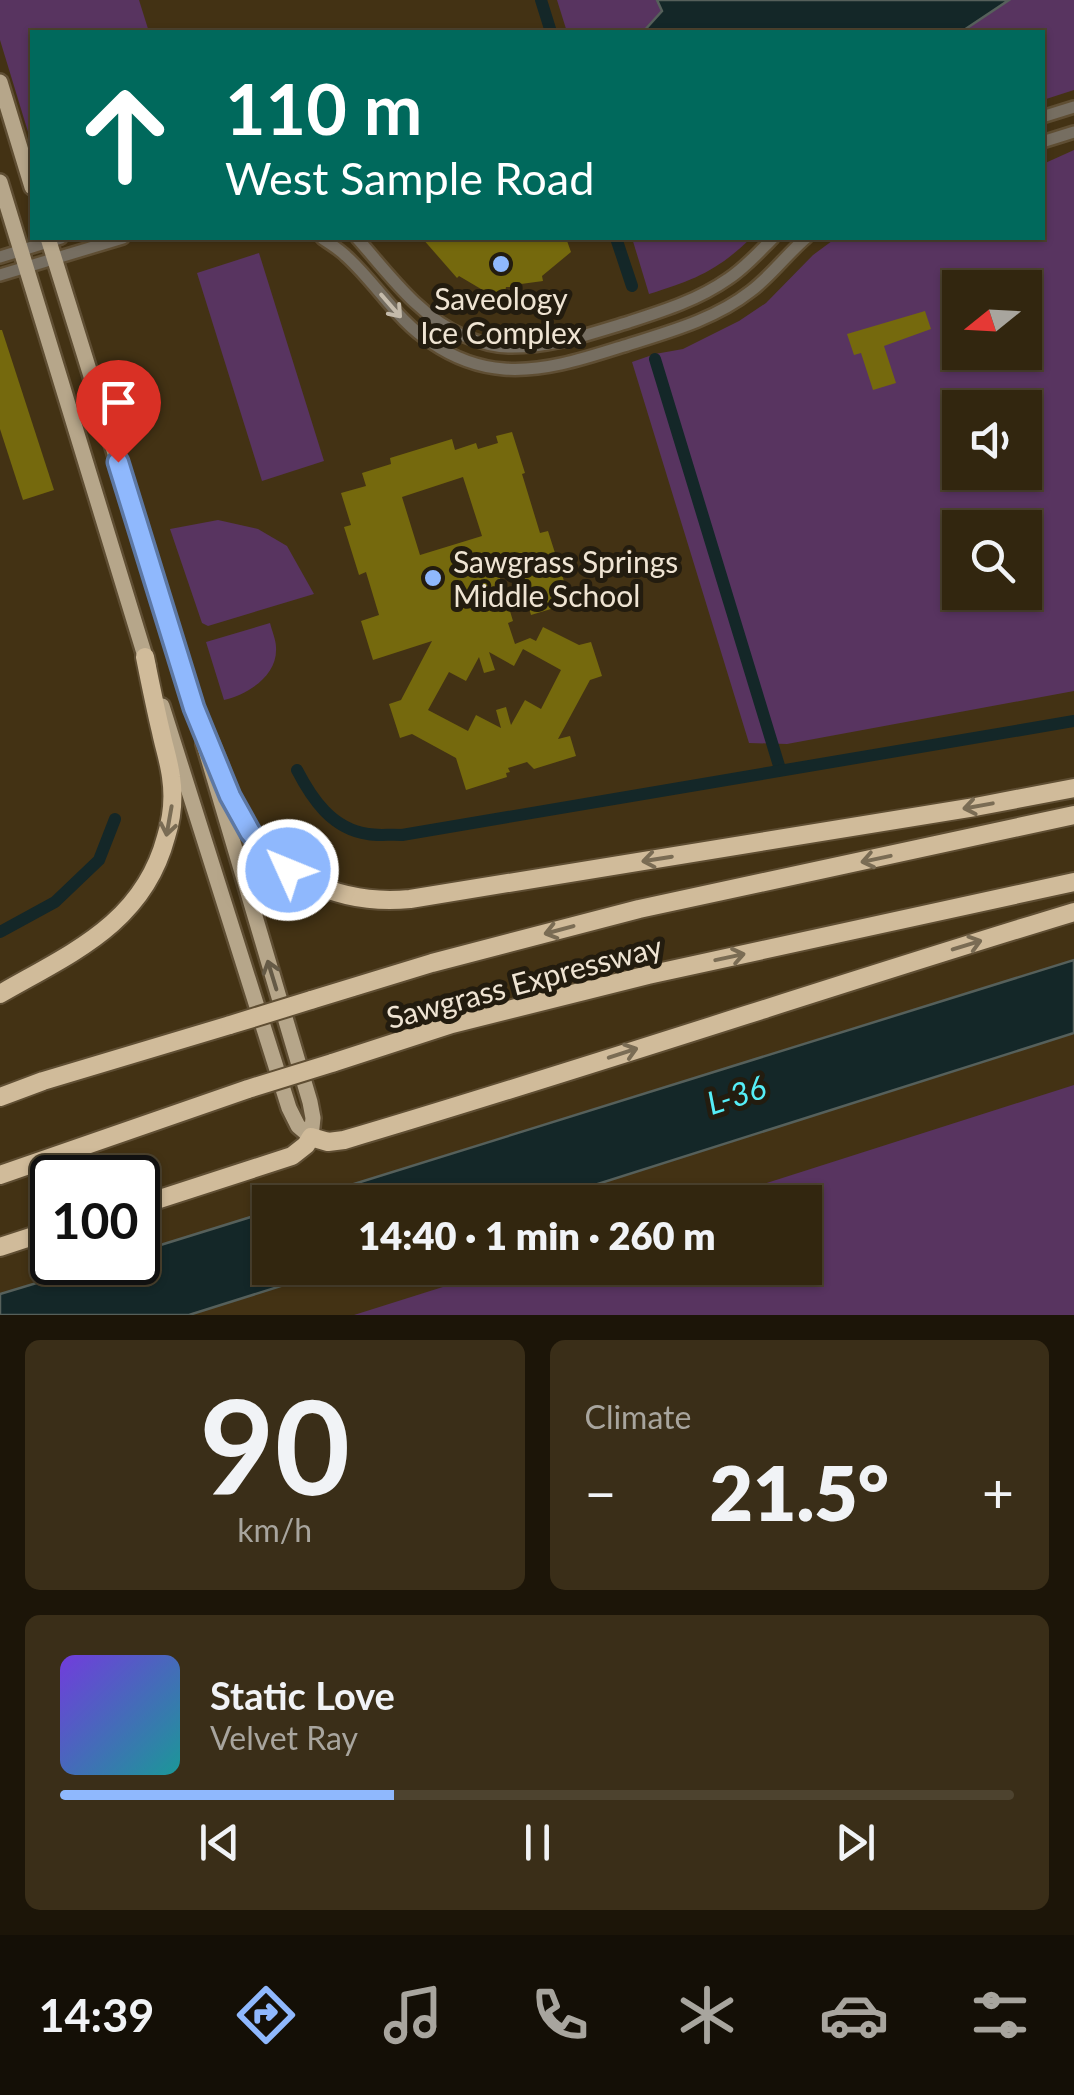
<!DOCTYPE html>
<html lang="en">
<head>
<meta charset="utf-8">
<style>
  :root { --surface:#32260f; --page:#3a2e18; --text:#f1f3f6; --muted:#a8a59e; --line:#4d432f; --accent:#8fb8fd }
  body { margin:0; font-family:Lato,sans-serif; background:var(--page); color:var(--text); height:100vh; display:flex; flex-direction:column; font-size:38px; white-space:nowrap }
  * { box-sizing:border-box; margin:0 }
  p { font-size:32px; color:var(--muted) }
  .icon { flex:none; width:55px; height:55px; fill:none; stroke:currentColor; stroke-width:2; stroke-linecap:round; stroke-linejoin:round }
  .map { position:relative; height:1315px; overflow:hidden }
  .drawer { display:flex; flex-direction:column; gap:25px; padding:25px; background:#1c1508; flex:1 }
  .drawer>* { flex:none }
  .top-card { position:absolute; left:30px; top:30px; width:1015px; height:210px; border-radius:0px; box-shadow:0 2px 8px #0004,0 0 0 2px var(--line); background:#00695c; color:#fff; overflow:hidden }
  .needle { width:65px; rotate:252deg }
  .tools { position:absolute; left:942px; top:270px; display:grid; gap:20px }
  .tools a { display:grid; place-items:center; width:100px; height:100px; border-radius:0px; background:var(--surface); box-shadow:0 2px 8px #0004,0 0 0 2px var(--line); font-size:50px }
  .speed { position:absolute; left:30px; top:1155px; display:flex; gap:20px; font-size:50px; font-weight:700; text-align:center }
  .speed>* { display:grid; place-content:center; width:130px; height:130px; border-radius:50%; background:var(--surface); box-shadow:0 2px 8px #0004,0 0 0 2px var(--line); line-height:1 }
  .speed .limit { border:5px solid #111; border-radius:15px; background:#fff; color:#111 }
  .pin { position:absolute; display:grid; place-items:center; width:85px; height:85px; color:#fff; margin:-102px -42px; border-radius:50% 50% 50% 0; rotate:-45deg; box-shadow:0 0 10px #0007 }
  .pin .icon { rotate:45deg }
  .me { position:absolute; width:110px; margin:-55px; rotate:314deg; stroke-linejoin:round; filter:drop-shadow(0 0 8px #0008) }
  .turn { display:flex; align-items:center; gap:35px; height:210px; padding:0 30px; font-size:45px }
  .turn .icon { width:130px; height:130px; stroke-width:2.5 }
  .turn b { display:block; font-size:70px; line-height:85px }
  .big { font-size:75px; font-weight:800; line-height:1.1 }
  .drawer .card { flex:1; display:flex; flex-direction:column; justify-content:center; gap:15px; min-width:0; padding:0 35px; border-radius:15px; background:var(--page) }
  .drawer .dial { align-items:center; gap:0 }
  .dial b { font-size:130px; line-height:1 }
  .song { display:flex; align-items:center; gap:30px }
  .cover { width:120px; height:120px; border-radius:15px; background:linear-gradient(135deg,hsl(260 70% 55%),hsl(180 70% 35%)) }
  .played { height:10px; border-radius:5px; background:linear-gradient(90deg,var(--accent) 35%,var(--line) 35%) }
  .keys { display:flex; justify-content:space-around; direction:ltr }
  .heat { display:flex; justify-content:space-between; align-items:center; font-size:55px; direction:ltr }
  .drawer .tiles { flex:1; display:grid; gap:25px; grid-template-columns:1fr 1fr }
  .card:last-child { grid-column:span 2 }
  .trip { position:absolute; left:252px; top:1185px; width:570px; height:100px; border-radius:0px; background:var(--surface); box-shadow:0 2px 8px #0004,0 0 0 2px var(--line); font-weight:800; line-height:100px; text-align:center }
  .dock { display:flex; height:160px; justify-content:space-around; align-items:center; background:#140f06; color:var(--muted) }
  .dock .icon { width:70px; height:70px }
  .dock .current { color:var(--accent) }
  .dock b { font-size:45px; color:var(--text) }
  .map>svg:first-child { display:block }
  .green { fill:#583460; fill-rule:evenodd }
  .water { fill:#142728; stroke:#56605b; stroke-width:2.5 }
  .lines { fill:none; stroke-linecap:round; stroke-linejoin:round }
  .canal { stroke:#142728; stroke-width:12 }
  .building { fill:#75690d; fill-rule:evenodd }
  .minor-casing { stroke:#5f4e33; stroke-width:16 }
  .major-casing { stroke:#5f4e33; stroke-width:20 }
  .highway-casing { stroke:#5f4e33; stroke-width:22 }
  .minor { stroke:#766e61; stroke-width:11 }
  .major { stroke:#b6a68a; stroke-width:15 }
  .highway { stroke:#d0bb9a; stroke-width:18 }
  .highway-bridge-casing { stroke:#5f4e33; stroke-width:22; stroke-linecap:butt }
  .highway-bridge { stroke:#d0bb9a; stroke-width:18 }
  .oneway { stroke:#c5bbab }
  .oneway2 { stroke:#7a6c54 }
  .oneway3 { stroke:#655a46 }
  .route-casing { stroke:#5d78a4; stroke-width:25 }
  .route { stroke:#8fb8fd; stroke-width:18 }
  .poi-dot { fill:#8fb8fd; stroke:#231c0f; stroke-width:4 }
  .labels { text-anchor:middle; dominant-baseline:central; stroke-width:10; stroke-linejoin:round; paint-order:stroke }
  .poi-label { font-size:30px; fill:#efe4d3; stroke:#231c0f }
  .street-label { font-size:30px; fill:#efe4d3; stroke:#231c0f }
  .water-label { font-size:32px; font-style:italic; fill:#55eef7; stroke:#231c0f }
</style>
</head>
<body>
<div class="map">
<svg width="1074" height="1315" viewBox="0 0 1074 1315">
  <rect width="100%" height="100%" fill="#433214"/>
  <g class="green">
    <polygon points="0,0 139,0 149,32 32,32 32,145 0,40"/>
    <polygon points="557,0 1074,0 1074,90 1043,100 1042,32 567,32"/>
    <path d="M1074,150V691L787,744L749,743L632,362L655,354L683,349L739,321L766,303L813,255L836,238H1042L1043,164ZM960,288H1025V352H960ZM960,408H1025V472H960ZM960,528H1025V592H960Z"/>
    <path d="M632,238H751C717,271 694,280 649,294Z"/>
    <polygon points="259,253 324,461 262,481 197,273"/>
    <polygon points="218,520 258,529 287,546 314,594 208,626 202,623 170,529"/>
    <path d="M270,623C272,631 276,640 276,647C278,676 248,694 224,700L206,642Z"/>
    <polygon points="1074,1085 1074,1315 354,1315 503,1268 805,1268 805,1202 707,1202"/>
  </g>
  <g class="water">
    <polygon points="657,0 1009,0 961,32 643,32 662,11"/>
    <polygon points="1074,960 1074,1033 541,1202 296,1202"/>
    <polygon points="270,1211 270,1268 338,1268 189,1315 0,1315 0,1294 103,1263 138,1262 138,1252"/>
  </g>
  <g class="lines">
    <g class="canal">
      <polyline points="541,0 551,32"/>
      <polyline points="616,238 632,286"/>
      <polyline points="655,359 780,769"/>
      <path d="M297,770C312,799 332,829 368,834C379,836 391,834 402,835L1074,721"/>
      <polyline points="0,932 55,902 99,860 115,819"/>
    </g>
  </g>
  <g class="building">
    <polygon points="422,238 566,238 571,252 542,276 543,281 521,284 521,287 506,287 504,296 481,289 459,276 457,278"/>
    <polygon points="925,311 931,329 884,346 896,383 873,390 861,353 854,355 847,334"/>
    <polygon points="0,330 2,330 54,490 23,500 0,429"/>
    <path d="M512,432L525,473L522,474L540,533L548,531L571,603L531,615L514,559L496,565L513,621L508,623L515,644L530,638L536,641L543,627L579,645L591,642L602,676L590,680L558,739L570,736L576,756L534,769L527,762L508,768L510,772L506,773L507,777L466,790L456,758L412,734L400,738L389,704L401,700L432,641L373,660L361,621L379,615L366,572L359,575L344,527L351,525L341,493L366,486L362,473L391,464L390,458L452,439L455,450L476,443L478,449L498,443L496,436ZM463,477L482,536L420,555L402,497ZM523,649L561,670L541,709L525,700L511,725L506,707L496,710L501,728L476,715L468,731L428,710L449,672L466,681L479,657L484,673L495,670L489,652L514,666Z"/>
  </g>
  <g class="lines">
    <defs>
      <g id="minor">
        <polyline points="1042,117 1074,107"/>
        <polyline points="1042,142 1074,132"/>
        <path d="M322,238C330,244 339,249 346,256C377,284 397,321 432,343C454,358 478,367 504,369C545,372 586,358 624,346C668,332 714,320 751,291C771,276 787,254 806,238"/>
        <path d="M357,238C388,273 419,317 464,336C478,342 493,347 508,347C551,348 589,334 629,322C663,311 698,300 728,279C745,268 759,252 773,238"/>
        <polyline points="0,257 61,238"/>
        <polyline points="0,275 123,238"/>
      </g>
      <g id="major">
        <polyline points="0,82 32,187"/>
        <polyline points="0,182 148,666"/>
        <polyline points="48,238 197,717"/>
        <polyline points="162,706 289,1108 298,1126 311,1137 313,1118 310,1102 204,744"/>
      </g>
      <g id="highway">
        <path d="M194,707C202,726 211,745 219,765C224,779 229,794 236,808C270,874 337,906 410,899L975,807L1074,788"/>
        <path d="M0,994C71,953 143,924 166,837C172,818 174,797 171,777C169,761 164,747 161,732C155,707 150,682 145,657"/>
        <polyline points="311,1000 432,963 639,909 1074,815"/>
        <polyline points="332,1063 452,1024 648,975 1074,882"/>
        <polyline points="0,1097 43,1081 230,1025"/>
        <polyline points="0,1175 248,1089"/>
        <path d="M138,1206L292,1156L306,1145L311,1137L328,1142L344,1140C588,1068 830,986 1074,912"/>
        <polyline points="0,1247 52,1230"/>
      </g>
    </defs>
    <use href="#minor" class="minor-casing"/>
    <use href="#major" class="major-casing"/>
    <use href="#highway" class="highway-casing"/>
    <use href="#minor" class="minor"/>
    <use href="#major" class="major"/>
    <use href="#highway" class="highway"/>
    <defs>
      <g id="highway-bridge">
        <polyline points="230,1025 311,1000"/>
        <polyline points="248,1089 332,1063"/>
      </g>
    </defs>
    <use href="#highway-bridge" class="highway-bridge-casing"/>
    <use href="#highway-bridge" class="highway-bridge"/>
  </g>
  <defs><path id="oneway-shaft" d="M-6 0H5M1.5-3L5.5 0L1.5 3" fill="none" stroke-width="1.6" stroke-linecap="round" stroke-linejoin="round" transform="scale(2.5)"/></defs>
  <use class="oneway" href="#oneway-shaft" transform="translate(391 306) rotate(49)"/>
  <g class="oneway2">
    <use href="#oneway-shaft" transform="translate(978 806) rotate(170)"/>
    <use href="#oneway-shaft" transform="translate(169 821) rotate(100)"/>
    <use href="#oneway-shaft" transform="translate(657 859) rotate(171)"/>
    <use href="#oneway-shaft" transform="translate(876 859) rotate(168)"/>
    <use href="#oneway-shaft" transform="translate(559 930) rotate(165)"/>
    <use href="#oneway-shaft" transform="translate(967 945) rotate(-17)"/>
    <use href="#oneway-shaft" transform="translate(730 957) rotate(-12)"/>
    <use href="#oneway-shaft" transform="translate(623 1053) rotate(-18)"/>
  </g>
  <use class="oneway3" href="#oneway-shaft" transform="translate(272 975) rotate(-107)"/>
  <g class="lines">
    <defs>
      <polyline id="route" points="118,462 194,708 230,796 250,832 267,852 288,870"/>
    </defs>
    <use href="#route" class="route-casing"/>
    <use href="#route" class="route"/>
  </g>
  <g class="poi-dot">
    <circle cx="501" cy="264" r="10"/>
    <circle cx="433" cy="578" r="10"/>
  </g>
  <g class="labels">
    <g class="poi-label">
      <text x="501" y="298">Saveology<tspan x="501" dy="34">Ice Complex</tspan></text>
      <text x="453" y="561" text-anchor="start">Sawgrass Springs<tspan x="453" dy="34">Middle School</tspan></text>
    </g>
    <g class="street-label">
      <text transform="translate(524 981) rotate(-15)">Sawgrass Expressway</text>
    </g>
    <g class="water-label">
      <text transform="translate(736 1094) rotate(-18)">L-36</text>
    </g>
  </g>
</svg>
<div class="tools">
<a><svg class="needle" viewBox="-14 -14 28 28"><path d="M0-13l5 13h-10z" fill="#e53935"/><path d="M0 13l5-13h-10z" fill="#a8a59e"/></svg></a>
<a><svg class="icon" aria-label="sound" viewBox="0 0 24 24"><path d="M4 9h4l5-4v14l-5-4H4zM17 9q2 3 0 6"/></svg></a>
<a><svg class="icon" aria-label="search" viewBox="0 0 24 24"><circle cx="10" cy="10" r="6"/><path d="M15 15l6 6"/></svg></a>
</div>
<div class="speed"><div class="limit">100</div></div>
<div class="pin" style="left:118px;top:462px;background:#d93025"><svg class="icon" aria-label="arrive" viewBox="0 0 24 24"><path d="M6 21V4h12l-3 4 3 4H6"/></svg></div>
<svg class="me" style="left:288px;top:870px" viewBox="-20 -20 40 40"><circle r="17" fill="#8fb8fd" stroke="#fff" stroke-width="3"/><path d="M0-11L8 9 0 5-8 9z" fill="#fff"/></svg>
<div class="trip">14:40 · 1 min · 260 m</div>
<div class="top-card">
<div class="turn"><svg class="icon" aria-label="ahead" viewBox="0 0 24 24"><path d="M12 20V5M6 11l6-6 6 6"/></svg><div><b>110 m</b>West Sample Road</div></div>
</div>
</div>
<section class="drawer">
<div class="tiles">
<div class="card dial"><b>90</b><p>km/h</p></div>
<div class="card"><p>Climate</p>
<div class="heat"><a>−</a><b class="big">21.5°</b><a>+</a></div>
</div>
<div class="card">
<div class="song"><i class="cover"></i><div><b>Static Love</b><p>Velvet Ray</p></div></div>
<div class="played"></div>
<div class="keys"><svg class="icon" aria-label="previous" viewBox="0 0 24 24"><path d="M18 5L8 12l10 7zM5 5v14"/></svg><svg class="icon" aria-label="pause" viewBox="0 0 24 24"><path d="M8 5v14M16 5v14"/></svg><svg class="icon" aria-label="next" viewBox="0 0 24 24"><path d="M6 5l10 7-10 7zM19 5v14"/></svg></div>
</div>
</div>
</section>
<nav class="dock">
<b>14:39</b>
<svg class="icon current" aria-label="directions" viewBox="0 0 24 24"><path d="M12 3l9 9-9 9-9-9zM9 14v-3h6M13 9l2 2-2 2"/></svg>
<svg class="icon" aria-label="music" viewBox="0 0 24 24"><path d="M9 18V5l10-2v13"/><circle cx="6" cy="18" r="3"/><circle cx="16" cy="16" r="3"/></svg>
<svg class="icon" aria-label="phone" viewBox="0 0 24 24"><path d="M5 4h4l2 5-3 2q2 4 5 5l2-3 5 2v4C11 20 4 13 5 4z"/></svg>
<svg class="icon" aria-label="climate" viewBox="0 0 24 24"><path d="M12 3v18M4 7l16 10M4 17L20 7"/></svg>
<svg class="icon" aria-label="car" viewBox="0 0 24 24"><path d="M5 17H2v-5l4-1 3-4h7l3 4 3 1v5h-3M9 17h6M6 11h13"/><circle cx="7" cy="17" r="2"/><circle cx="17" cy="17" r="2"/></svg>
<svg class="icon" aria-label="filters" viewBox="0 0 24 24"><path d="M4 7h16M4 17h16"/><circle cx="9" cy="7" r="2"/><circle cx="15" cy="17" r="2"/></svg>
</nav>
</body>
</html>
